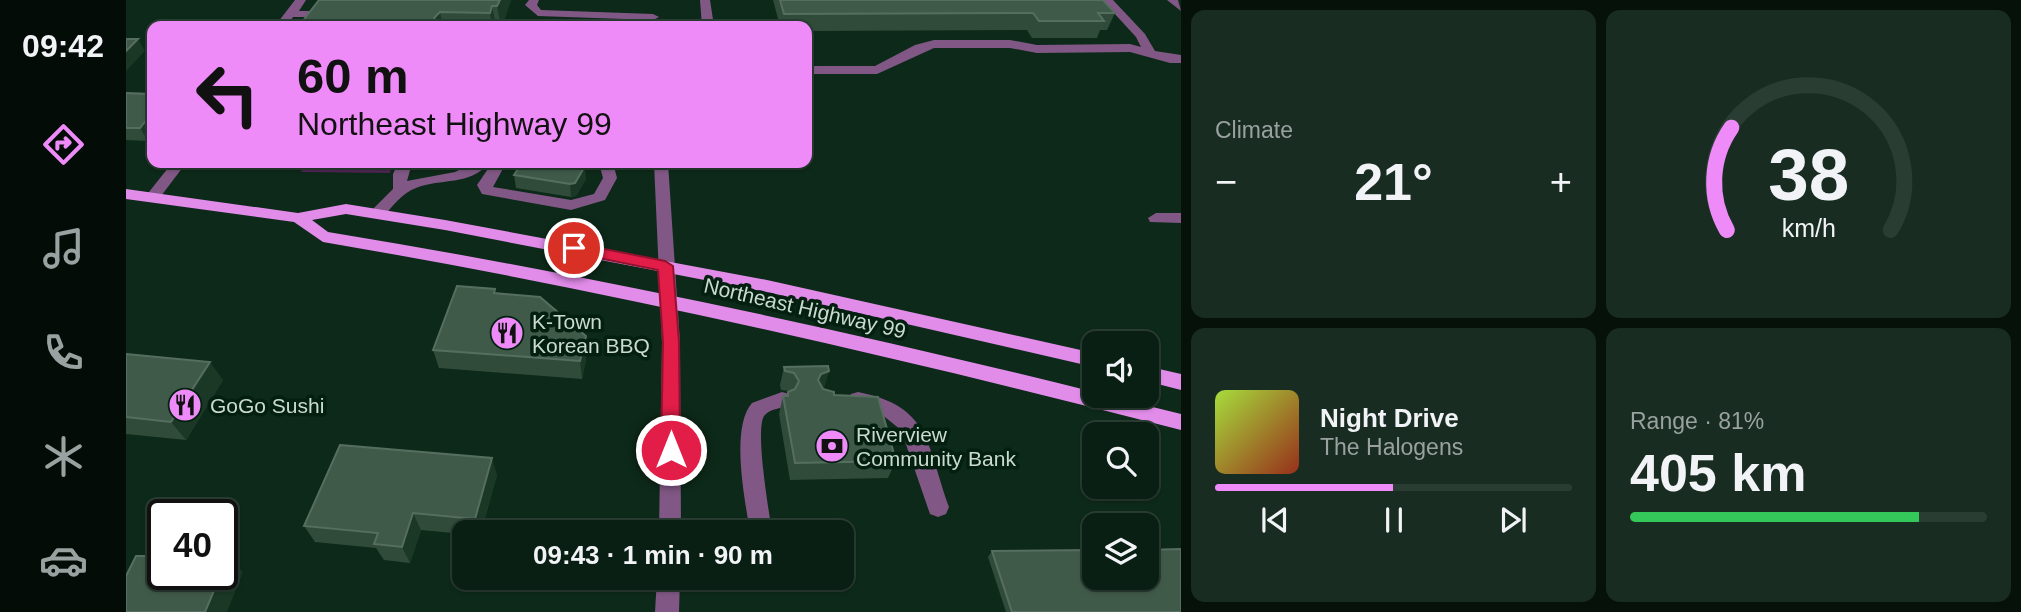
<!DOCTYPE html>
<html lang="en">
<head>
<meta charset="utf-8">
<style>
  :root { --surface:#0a1f13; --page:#182c21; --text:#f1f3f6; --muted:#99a2a0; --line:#2a3d33; --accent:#ee8bf8 }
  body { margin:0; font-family:Arial,sans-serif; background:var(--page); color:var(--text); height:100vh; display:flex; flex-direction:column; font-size:26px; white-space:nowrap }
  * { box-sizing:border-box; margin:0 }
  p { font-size:23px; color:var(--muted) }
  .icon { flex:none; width:38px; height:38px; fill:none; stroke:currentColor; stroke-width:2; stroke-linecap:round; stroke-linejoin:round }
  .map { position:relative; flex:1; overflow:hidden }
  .side { display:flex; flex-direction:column; gap:10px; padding:10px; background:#06110a; width:840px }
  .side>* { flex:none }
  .banner { position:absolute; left:21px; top:21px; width:665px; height:147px; border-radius:14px; box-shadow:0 2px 5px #0004,0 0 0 2px var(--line); background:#ee8bf8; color:#111; overflow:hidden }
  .tools { position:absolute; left:956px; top:331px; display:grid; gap:14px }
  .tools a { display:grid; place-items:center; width:77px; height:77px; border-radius:14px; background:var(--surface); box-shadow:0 2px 5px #0004,0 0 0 2px var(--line); font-size:35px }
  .speed { position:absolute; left:21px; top:499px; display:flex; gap:14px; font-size:35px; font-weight:700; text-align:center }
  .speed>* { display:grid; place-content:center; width:91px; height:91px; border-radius:50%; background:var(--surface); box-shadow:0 2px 5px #0004,0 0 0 2px var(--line); line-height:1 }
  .speed .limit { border:4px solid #111; border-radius:10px; background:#fff; color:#111 }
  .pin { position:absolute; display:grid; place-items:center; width:60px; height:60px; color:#fff; margin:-30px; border:4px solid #fff; border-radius:50%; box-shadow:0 2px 7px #0007 }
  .me { position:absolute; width:77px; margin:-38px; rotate:0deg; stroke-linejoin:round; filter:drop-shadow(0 0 5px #0008) }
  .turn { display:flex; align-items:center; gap:24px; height:147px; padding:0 35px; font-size:32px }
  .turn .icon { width:91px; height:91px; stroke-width:2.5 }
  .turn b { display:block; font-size:49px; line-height:60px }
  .big { font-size:52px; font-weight:700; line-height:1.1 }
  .side .tile { flex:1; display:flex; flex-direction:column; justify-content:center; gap:10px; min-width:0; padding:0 24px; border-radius:14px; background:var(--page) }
  .side .dial { align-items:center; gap:0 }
  .dial svg { height:182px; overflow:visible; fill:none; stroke:var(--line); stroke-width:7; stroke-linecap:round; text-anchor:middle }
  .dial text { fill:var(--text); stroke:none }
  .song { display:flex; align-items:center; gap:21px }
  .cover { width:84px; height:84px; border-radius:10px; background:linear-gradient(135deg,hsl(80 70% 55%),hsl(10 70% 35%)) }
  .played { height:7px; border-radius:4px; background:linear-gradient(90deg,var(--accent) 50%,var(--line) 50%) }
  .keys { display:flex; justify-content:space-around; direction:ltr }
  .heat { display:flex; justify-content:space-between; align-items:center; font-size:38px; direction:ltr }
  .charge { height:10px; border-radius:5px; background:linear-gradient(90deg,#34c759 81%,var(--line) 0) }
  .side .tiles { flex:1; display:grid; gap:10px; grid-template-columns:repeat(2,1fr) }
  .trip { position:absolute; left:326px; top:520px; width:402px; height:70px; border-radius:14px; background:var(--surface); box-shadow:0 2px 5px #0004,0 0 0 2px var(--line); font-weight:700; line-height:70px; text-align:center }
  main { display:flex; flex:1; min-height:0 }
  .tab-bar { display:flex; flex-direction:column; width:126px; justify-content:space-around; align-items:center; background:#040c08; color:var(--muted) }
  .tab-bar .icon { width:49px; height:49px }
  .tab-bar .current { color:var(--accent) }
  .tab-bar b { font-size:32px; color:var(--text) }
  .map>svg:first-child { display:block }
  .green { fill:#502655 }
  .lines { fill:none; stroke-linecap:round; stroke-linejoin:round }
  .minor { fill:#815885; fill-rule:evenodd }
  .major { fill:#e28cea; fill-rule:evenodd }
  .wall { fill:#304b3a }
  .shaded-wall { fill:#1b3726 }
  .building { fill:#405a4a; stroke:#566e5f; stroke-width:2 }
  .route { fill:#e11d48; stroke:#92132f; stroke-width:2 }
  .labels { text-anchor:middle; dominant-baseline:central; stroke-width:7; stroke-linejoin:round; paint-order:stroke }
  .street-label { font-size:21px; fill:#cadacf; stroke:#031f10 }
  .poi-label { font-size:21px; fill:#cadacf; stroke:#031f10; text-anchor:start }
</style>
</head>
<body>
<main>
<nav class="tab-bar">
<b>09:42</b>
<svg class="icon current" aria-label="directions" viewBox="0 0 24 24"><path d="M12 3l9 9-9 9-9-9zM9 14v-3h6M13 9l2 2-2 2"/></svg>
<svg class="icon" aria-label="music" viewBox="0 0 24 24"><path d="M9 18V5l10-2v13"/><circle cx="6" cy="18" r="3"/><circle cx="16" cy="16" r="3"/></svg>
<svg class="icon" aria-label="phone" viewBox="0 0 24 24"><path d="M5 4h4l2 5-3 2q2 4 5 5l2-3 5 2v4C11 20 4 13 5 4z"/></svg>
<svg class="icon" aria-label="climate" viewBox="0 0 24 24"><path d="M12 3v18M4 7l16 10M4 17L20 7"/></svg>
<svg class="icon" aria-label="car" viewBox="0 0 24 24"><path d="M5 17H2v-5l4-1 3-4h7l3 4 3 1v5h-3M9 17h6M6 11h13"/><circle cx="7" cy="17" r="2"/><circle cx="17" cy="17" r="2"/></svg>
</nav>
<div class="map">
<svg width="1055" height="612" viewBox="0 0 1055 612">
  <rect width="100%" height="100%" fill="#0d2919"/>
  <polygon class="green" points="180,163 267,163 264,173 175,172"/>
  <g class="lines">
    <g class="minor">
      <polygon points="169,0 180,0 173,11 207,11 213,14 207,17 167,17 161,26 149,26"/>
      <polygon points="403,0 413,0 411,5 415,10 527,14 533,17 527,20 412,16 399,5"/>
      <polygon points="574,0 584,0 588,26 576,26"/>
      <polygon points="976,0 987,0 1019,34 1029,51 1055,55 1055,63 1044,63 1004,52 911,53 884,48 808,48 751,74 681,74 681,66 749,66 789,45 808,40 884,40 911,45 1004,44 1015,47 1010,37"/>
      <polygon points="1041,0 1052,0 1055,11"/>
      <polygon points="46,163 60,163 32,200 22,200 19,197"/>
      <path d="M272,163H286L281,181L329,172L347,163H363C344,186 315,178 290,188C276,193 266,207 256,218H246L243,214L246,210L267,189V174Z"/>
      <polygon points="366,163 380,163 367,187 445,200 468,194 477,178 473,163 487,163 491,178 479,200 445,210 356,194 351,185"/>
      <polygon points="528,163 542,163 554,342 555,532 533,532 536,342"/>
      <polygon points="1030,213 1055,213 1055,223 1024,222 1022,218"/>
      <path d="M656,392L663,394L666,400L663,406C655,408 643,409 638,416C629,431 643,512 646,532H624C619,500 604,428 626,403Z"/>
      <path d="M732,392C805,406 801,446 823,507L820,514L812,517L804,514L775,430L754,413L725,406L722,400L725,394Z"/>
      <polygon points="531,578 554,578 553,612 529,612"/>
    </g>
    <g class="major">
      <path d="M0,189L172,213L220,204L319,220L641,280L968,353V367L641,292L319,230L220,214L186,220L202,232C459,274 715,329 968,392V396H982L1055,414V430C771,357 486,291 197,242L168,222L0,199Z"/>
      <polygon points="1020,366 1055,374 1055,390 1020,381"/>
    </g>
  </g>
  <g class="wall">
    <polygon points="193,0 385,0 376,26 173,26"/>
    <polygon points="647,0 977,0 989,13 981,30 974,30 971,38 906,38 901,30 681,31 681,26 654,26"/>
    <polygon points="0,93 26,94 26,135 22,141 0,140"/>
    <polygon points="289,163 316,163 314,168 290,168"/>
    <polygon points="388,175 460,179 450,196 445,197 390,188"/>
    <polygon points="370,293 460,336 461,354 456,379 313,368 307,350"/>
    <polygon points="0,354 97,380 60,440 0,434"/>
    <polygon points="658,367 703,371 697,389 708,395 770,461 762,478 664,480 653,414 657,396 661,396 662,392 663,391 655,390 654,385"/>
    <polygon points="371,475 355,532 338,532 338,534 295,530 284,563 258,560 250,548 189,542 178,526"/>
    <polygon points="866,551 1055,612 880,612 862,557"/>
  </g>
  <g class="shaded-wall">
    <polygon points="374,0 385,0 376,26 375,26 371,6"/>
    <polygon points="366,6 370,26 366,26 364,13"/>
    <polygon points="314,12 317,26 305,26 309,17"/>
    <polygon points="12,39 19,51 0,71 0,51"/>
    <polygon points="26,113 26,135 22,141 14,128"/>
    <polygon points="459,166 460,179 450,196 445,197 444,184"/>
    <polygon points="460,336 461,354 456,379 454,361"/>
    <polygon points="84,362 97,380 60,440 45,422"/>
    <polygon points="703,371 698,389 691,392 692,380 695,374"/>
    <polygon points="366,458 371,475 355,532 354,532 349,519"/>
    <polygon points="287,513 295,530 284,563 276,547"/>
    <polygon points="102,557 117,572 101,612 79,612 95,574 96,574 96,571"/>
  </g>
  <g class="building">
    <polygon points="193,0 374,0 371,6 366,6 364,13 314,12 309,17 305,26 173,26"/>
    <polygon points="654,0 977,0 989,13 972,13 978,21 913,21 907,13 658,14"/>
    <polygon points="0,39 12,39 0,51"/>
    <polygon points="0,93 26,94 26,113 14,128 0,128"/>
    <polygon points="396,163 441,163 459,166 449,183 444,184 388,175"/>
    <polygon points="331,286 369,289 368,293 414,297 460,336 454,361 307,350"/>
    <polygon points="0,354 84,362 45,422 0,417"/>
    <polygon points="702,366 703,371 695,374 692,380 697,389 708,392 708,395 752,397 770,461 669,463 657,396 662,396 662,392 669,389 673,381 668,373 659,371 658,367"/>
    <polygon points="214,445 366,458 349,519 287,513 276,547 248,544 252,533 178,526"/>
    <polygon points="1054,549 1055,550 1055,612 886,612 866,551 968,550 968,578 1020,578 1020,550"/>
    <polygon points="10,556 37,556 37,574 95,574 79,612 0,612 0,576"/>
    <polygon points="96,557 102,557 96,571"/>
  </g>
  <polygon class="route" points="448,243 539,261 547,266 553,342 554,450 551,456 545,459 538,456 535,450 537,342 532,270 443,252 441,248 443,245"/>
  <defs>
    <symbol id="restaurant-disc" viewBox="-11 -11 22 22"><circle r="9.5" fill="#ee8bf8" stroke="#031f10"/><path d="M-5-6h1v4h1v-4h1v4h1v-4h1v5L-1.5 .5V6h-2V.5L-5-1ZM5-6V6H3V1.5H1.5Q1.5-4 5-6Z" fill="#111"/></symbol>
    <symbol id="bank-disc" viewBox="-11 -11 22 22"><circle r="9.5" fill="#ee8bf8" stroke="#031f10"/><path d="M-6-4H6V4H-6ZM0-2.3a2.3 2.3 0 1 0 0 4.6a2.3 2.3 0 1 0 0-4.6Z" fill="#111"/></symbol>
  </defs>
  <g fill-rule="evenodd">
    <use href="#restaurant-disc" x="362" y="314" width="38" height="38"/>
    <use href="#restaurant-disc" x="40" y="386" width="38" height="38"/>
    <use href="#bank-disc" x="687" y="427" width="38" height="38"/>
  </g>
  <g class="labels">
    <g class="street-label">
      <text transform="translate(679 308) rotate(13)">Northeast Highway 99</text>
    </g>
    <g class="poi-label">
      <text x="406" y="321">K-Town<tspan x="406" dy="24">Korean BBQ</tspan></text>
      <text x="84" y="405">GoGo Sushi</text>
      <text x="730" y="434">Riverview<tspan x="730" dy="24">Community Bank</tspan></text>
    </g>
  </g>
</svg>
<div class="tools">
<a><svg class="icon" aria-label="sound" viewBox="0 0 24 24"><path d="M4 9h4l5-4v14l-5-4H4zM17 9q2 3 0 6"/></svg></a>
<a><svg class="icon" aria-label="search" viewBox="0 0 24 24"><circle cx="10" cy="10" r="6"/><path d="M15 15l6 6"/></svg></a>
<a><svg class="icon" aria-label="layers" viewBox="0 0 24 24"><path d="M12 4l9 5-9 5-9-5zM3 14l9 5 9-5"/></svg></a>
</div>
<div class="speed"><div class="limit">40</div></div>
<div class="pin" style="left:448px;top:248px;background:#d93025"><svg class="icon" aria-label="arrive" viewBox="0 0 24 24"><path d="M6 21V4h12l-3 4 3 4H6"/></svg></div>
<svg class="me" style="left:545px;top:450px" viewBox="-20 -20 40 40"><circle r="17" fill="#e11d48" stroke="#fff" stroke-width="3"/><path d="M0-11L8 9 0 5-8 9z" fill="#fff"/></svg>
<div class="trip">09:43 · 1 min · 90 m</div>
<div class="banner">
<div class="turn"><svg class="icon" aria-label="left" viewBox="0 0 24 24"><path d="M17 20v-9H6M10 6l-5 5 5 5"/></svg><div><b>60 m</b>Northeast Highway 99</div></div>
</div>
</div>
<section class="side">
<div class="tiles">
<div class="tile"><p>Climate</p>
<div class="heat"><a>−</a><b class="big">21°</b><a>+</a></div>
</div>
<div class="tile dial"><svg viewBox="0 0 100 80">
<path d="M14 69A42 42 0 1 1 86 69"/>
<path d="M14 69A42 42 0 0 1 16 24" stroke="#ee8bf8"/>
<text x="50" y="56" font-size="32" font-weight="700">38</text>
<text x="50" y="72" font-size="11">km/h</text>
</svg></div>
<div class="tile">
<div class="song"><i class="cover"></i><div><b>Night Drive</b><p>The Halogens</p></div></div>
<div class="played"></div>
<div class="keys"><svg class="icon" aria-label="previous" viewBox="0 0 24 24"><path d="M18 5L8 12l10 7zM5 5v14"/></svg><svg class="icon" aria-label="pause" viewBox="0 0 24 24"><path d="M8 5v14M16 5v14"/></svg><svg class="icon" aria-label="next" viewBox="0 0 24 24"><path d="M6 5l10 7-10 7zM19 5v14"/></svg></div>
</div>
<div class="tile"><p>Range · 81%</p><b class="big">405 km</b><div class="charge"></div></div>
</div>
</section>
</main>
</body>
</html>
